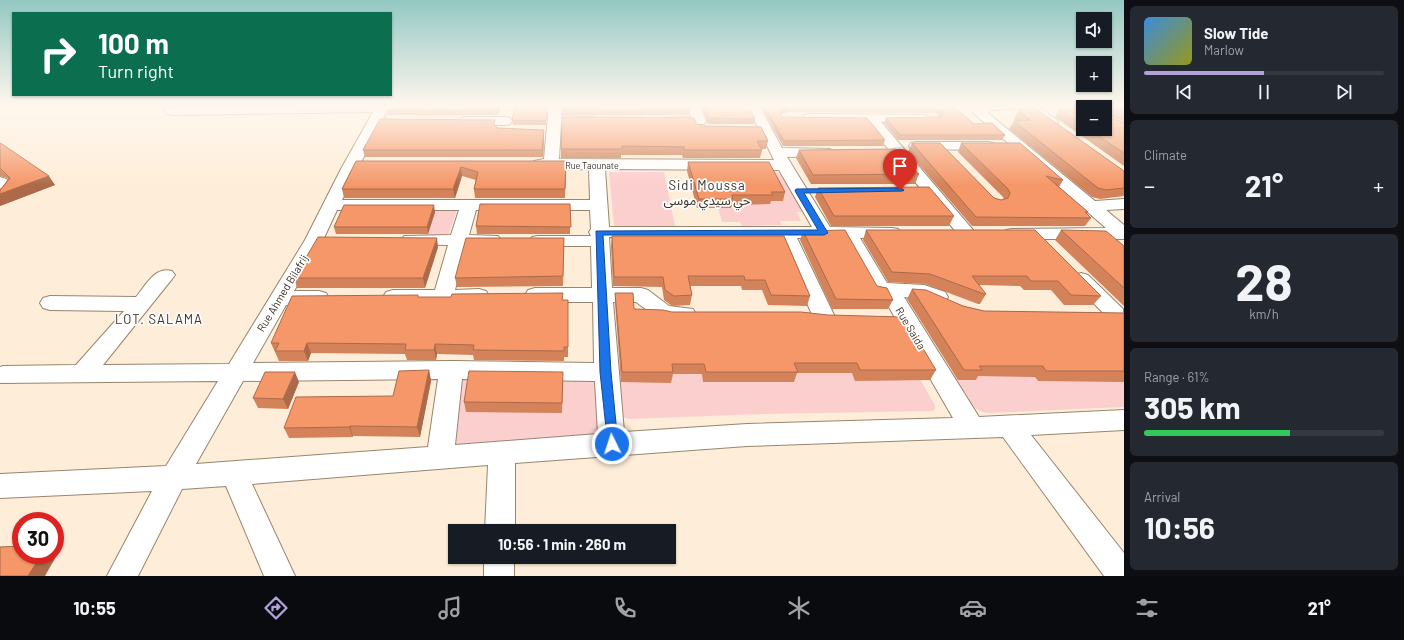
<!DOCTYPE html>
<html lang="en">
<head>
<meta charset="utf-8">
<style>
  :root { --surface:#171b24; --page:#242831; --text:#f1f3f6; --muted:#9ea1a6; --line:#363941; --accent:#b2a2da }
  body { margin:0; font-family:Barlow,"Noto Sans Arabic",sans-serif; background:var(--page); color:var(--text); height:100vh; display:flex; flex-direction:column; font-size:15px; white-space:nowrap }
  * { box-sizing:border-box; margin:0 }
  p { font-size:13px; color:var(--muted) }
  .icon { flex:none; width:22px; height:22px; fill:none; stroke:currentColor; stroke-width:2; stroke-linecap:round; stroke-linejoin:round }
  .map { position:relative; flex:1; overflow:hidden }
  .sheet { display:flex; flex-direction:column; gap:6px; padding:6px; background:#0d0f14; width:280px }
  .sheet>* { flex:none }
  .hud { position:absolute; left:12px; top:12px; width:380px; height:84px; border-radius:0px; box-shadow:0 1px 3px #0004; background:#0b6e4f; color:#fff; overflow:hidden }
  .fabs { position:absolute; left:1076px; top:12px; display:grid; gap:8px }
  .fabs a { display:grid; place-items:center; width:36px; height:36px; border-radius:0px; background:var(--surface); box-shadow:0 1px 3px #0004; font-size:20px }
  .speed { position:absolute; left:12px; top:512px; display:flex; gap:8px; font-size:20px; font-weight:700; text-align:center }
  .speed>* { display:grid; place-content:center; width:52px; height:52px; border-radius:50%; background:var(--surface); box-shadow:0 1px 3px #0004; line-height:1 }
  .speed .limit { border:6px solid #d22; background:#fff; color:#111 }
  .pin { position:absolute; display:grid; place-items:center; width:34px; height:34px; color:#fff; margin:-41px -17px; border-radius:50% 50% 50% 0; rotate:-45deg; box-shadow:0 0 4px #0007 }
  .pin .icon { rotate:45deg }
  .me { position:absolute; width:44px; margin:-22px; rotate:356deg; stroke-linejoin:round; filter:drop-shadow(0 0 3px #0008) }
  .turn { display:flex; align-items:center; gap:14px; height:84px; padding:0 20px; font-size:18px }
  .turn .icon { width:52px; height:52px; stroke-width:2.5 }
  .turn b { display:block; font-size:28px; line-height:34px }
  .big { font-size:30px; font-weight:700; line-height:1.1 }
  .sheet .tile { flex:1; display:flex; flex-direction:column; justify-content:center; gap:6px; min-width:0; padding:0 14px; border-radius:6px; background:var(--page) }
  .sheet .dial { align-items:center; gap:0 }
  .dial b { font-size:52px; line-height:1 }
  .song { display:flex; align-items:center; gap:12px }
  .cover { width:48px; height:48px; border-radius:6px; background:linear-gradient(135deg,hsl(210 70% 55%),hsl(60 70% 35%)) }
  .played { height:4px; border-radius:2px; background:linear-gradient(90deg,var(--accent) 50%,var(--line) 50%) }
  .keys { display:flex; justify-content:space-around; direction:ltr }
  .heat { display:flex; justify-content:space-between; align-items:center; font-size:22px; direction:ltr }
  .charge { height:6px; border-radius:3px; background:linear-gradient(90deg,#34c759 61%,var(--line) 0) }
  .trip { position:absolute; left:448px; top:524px; width:228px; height:40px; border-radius:0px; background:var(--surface); box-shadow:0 1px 3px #0004; font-weight:700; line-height:40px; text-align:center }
  .tab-bar { display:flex; height:64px; justify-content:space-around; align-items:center; background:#090b0e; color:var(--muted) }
  .tab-bar .icon { width:28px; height:28px }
  .tab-bar .active { color:var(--accent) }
  .tab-bar b { font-size:18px; color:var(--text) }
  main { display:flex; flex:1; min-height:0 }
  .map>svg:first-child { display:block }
  .green { fill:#fccfcf }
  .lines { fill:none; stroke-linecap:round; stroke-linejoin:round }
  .street-casing { stroke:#97856d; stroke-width:2 }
  .street { fill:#fff; fill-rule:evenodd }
  .wall { fill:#d3825a }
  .shaded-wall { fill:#ac6a4a }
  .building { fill:#f59769; stroke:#ac6a4a }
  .route { fill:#1a73e8; stroke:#114b97 }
  .labels { text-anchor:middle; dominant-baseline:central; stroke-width:3.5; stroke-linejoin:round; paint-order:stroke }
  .far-street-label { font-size:9px; fill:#383127; stroke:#fefefe }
  .street-label { font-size:11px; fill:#383127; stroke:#fefefe }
  .quarter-label { font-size:13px; letter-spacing:1px; fill:#383127; stroke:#fefefe }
</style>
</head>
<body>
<main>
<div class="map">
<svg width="1124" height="576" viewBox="0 0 1124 576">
  <rect width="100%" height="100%" fill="#feeed9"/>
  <g class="green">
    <polygon points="582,109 644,110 645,119 582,118"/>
    <polygon points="419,113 468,114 466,119 416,118"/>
    <polygon points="730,170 774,171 781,174 803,212 797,212 801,221 780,221 782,225 742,226 740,222 722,222 718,208"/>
    <polygon points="609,172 664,172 675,226 614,226"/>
    <polygon points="430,207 457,210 448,236 422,237"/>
    <polygon points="610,366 914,369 935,405 935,409 933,411 765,414 630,419 620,417"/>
    <path d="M1124,368V407L990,413C969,413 961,388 951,372Z"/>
    <polygon points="458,377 590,380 597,385 601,427 596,433 586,438 449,448"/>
  </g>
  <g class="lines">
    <defs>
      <g id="street">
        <path d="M390,105L342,200H590L589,169L551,170L534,167L531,164L534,161L544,159L549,105H561V116L593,117L595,120L593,123L561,124L559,159L774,160L747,105H759L782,148L830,149L832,152L830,155L825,156L787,157L830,227L892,228L898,229L901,233L898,237L860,238L887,283L924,285L945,292L948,297L945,302L938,304L922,299L904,297L979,417L1124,410V430L1031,435L1124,553V576H1104L1003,437L747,446L515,463V531H485L488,465L252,484L295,576H264L226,486L182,489L138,576H107L152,491L0,498V474L166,466L218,381L0,383V367L3,366L76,365L124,311L50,310L43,308L40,303L43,298L50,296L136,297C146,285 155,266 172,271L175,275L172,279L103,365L229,364L305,240L341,169L373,112L172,115L167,114L165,111L167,108ZM605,169L779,170L812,227H609ZM337,210H459L451,235L404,236L401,240L404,244L448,245L435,290H393L386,292L383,297L386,302L393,304L479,303L486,301L489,296L486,291L479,289L455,290L466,245L498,244L501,240L498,236L469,235L476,210H590L591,229L589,232L591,236H538L532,237L529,241L532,245L538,246H591L592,288H535L528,290L525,295L528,300L535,302H593L594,363L451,361L253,363L286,305H319L326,303L329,298L326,293L319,291H294L323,240ZM609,237L779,238L813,317L817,322L824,324L831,322L835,317L797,238H842L874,295L883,297L953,418L747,424L624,432L613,302H636L655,316L670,321H686L693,319L696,314L693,309L669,306L648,290L641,288H612ZM438,379L428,447L196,464L243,381ZM462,379L595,381L598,434L455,445Z"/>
        <polygon points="687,105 699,105 706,121 704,124 663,124 661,121 663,118 691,117"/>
        <path d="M964,105H1035L1056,119L1058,122L1056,125C1041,129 1036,112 1024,109C1015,107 1001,110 992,110L988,113L1095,201L1124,199V209L1106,210L1124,225V239H1012L1006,238L1003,234L1006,230L1012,229L1106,228Z"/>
        <polygon points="809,114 926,115 928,118 926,121 921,122 881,122 973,230 976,234 973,238 967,239 961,238 866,122 804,121 802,118 804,115"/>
        <polygon points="467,117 505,117 510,118 512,121 510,124 505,125 462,124 460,121 462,118"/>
        <polygon points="916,142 988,142 993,143 995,146 993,149 988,150 911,149 909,146 911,143"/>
        <polygon points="0,177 6,179 14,187 6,197 0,199"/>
        <polygon points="1081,273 1088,275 1123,309 1123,319 1116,321 1109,319 1074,283 1071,279 1074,275"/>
        <rect x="484" y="557" width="30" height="19"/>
      </g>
    </defs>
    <use href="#street" class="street-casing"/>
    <use href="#street" class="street"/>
  </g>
  <g class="wall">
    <polygon points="390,105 501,105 498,115 388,115 387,110"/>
    <polygon points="515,105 547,105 546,125 513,125 512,120"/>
    <polygon points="562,105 690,110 689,115 562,115"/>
    <polygon points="700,105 748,105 755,119 754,124 708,124"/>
    <polygon points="760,105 952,105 974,124 1005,135 1002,140 898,140 884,123 886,118 940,117 937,114 932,113 787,112 781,114 782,117 885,140 883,146 783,146"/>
    <polygon points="1049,105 1124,105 1124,121 1109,117 1109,118 1124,122 1124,166 1055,117 1059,109 1083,113 1083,129 1105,129 1105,107 1083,107 1083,112"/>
    <polygon points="1018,111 1124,171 1124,196 1100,199 1092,197 1009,129 1014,121 1016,121 1014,119"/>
    <polygon points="495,125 497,128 544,136 543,157 365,157 363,150"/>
    <polygon points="703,126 768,141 766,149 762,149 762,150 760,158 683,158 682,155 621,155 621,158 561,158 561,149"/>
    <polygon points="0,143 55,185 0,206 0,189 1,189 8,179 7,178 0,176"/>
    <polygon points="912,143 994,198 1001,200 1004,199 1003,197 958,152 961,143 1063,180 1059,187 1088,212 1087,214 1091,218 1085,226 972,226 908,152"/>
    <polygon points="799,150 919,174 915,184 811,184 796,158"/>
    <polygon points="356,161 566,161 565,198 475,198 474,189 476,180 462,176 455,198 344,198 342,189"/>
    <polygon points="688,162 785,192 783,201 771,201 770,204 732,205 731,208 697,208 687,171"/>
    <polygon points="818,188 954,216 949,226 831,226 815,197"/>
    <polygon points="570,204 570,234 477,234 476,226"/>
    <polygon points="435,212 428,234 336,234 334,227"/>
    <polygon points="866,230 1035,230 1101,296 1093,305 1064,305 1051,290 1024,290 1020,286 979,285 986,294 980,304 978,304 925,284 888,282 863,240"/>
    <polygon points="1061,230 1124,246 1124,306 1055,240"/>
    <polygon points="803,231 893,300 888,309 832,309 800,240"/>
    <polygon points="612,236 784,236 810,296 807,306 768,305 762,290 742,290 741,286 690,286 692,295 690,305 672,306 664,300 662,287 613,286 611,246"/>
    <polygon points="564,238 563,286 457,287 455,278"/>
    <polygon points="438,247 425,288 297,288 294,278"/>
    <polygon points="912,289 963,306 984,311 1124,313 1124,382 1038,381 1035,377 978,376 976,380 958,380 907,299"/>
    <polygon points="615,293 634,309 672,312 936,370 930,380 855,381 852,373 797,373 794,382 703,382 702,374 673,374 671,383 621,382 615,303"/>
    <polygon points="419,297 568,300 568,357 564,357 564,361 474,360 473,355 437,354 436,360 407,360 405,354 311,353 308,361 279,361 271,343"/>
    <polygon points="429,370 431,381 420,437 353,436 353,437 289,438 284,428 393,396"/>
    <polygon points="299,382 288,409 258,408 253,398"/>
    <polygon points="563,382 562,413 466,412 464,402"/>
  </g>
  <g class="shaded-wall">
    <polygon points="499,105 501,105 498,115 498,111"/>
    <polygon points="788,107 787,112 781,114 780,114 782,109"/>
    <polygon points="544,130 544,136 543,157 542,150"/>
    <polygon points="461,167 462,176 455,198 453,189"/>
    <polygon points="49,176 55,185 0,206 0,194"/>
    <polygon points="434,205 435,212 428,234 427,227"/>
    <polygon points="437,238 438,247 425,288 423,278"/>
    <polygon points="307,343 311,353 308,361 304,351"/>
    <polygon points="435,344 437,354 436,360 434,350"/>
    <polygon points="429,370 431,381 420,437 417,427"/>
    <polygon points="295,372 299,382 288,409 283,399"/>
    <polygon points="350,426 353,436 353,437 349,427"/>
    <polygon points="55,550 58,553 45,576 28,576 41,555 55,555"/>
  </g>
  <g class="building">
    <polygon points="390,105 499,105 498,111 387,110"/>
    <polygon points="515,105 547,105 546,121 512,120"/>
    <polygon points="562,105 688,105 690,110 562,109"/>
    <polygon points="703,105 748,105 755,119 709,118"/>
    <polygon points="764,105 952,105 974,124 992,123 1005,135 900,135 886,118 941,117 943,112 940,108 934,107 788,107 782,109 780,114 782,117 867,118 885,140 784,141"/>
    <polygon points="1089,105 1124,105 1124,111 1110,108 1108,109 1109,118 1124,122 1124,153 1088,129 1105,129 1105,107 1089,107"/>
    <polygon points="1032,106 1124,171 1124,188 1106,190 1098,188 1014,121 1031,120 1018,111"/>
    <polygon points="1059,109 1083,113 1083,125"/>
    <polygon points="562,117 694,118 697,124 703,126 761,127 768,141 757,141 762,150 684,150 684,147 622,146 622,149 561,149"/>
    <polygon points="380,119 495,120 494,124 497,128 544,130 542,150 363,150"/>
    <polygon points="0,143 2,144 49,176 0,194 0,189 1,189 10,178 1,169 0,169"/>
    <polygon points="912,143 940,143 994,198 1001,200 1008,198 1010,193 1008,189 961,143 1020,143 1063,180 1046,176 1088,212 1085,212 1091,218 976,217"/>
    <polygon points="896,149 919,174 813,175 799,150"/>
    <polygon points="356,161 566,161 565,189 474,189 478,172 461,167 453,189 342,189"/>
    <polygon points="688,162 769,162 785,192 771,192 773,195 732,195 733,199 699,199"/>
    <polygon points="929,187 954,216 834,216 818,188"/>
    <polygon points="480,204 570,204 571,227 476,226"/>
    <polygon points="344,205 434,205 427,227 334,227"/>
    <polygon points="845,230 877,286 887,288 893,300 836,299 803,231"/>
    <polygon points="866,230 1035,230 1101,296 1071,295 1058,281 1031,281 1027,276 972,276 986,294 984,294 930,274 892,272"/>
    <polygon points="1061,230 1106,231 1124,246 1124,288"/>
    <polygon points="612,236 784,236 810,296 771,295 765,280 745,280 744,276 688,276 692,295 674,296 665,290 663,277 614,277"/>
    <polygon points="318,237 437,238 423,278 294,278"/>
    <polygon points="466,238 564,238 563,276 455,278"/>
    <polygon points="912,289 926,290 963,306 984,311 1124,313 1124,371 1046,371 1043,366 979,366 982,370 964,370"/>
    <polygon points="563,293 562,300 568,300 568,347 564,347 564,351 473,350 474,345 435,344 434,350 405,350 406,344 307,343 304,351 275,351 279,343 271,343 292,296 418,295 418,297 451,297 452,294"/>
    <polygon points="615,293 633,293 634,309 663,310 672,312 801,312 828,315 904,317 936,370 860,370 857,363 794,363 798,372 706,372 704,364 672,364 673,372 622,372"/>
    <polygon points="429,370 417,427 350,426 349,427 284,428 296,397 393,396 399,371"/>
    <polygon points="469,371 563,372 562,403 464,402"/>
    <polygon points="265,372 295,372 283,399 253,398"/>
    <polygon points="21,546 21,555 41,555 28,576 0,576 0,547"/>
  </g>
  <linearGradient id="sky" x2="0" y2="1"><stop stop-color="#94c8c3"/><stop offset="0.57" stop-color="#fff7ee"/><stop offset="1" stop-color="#fff7ee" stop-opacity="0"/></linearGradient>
  <rect width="1124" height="185" fill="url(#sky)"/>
  <polygon class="route" points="900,188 904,190 903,191 804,193 828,233 824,235 603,235 611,372 618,444 616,447 612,448 608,447 600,372 596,231 818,230 795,191 796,189"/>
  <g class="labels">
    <g class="far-street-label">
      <text x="592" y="165">Rue Taounate</text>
    </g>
    <g class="street-label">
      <text transform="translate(282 293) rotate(-59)">Rue Ahmed Bilafrij</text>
      <text transform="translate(911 328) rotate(59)">Rue Saida</text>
    </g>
    <g class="quarter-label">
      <text x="707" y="185">Sidi Moussa<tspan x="707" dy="15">حي سيدي موسى</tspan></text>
      <text x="159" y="319">LOT. SALAMA</text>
    </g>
  </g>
</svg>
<div class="fabs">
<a><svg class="icon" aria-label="sound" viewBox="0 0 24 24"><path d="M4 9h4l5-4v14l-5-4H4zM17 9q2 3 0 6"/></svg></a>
<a>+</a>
<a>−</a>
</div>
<div class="speed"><div class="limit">30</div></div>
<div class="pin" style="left:900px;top:190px;background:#d93025"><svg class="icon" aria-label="arrive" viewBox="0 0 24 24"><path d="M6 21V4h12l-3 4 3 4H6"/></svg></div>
<svg class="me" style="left:612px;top:444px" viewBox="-20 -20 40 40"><circle r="17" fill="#1a73e8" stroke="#fff" stroke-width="3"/><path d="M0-11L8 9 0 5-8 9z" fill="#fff"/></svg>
<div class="trip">10:56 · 1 min · 260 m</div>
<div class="hud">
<div class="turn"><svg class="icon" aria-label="right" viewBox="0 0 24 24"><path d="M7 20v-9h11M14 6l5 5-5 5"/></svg><div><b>100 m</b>Turn right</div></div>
</div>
</div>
<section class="sheet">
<div class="tile">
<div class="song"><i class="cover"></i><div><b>Slow Tide</b><p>Marlow</p></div></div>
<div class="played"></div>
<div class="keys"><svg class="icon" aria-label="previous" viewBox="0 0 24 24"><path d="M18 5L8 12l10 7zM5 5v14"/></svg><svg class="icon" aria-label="pause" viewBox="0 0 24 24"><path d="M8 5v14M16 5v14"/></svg><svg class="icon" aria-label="next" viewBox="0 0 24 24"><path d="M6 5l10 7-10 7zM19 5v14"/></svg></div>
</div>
<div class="tile"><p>Climate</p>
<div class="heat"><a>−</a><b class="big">21°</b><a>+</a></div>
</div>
<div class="tile dial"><b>28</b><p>km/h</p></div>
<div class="tile"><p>Range · 61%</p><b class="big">305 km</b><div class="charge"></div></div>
<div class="tile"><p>Arrival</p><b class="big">10:56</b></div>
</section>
</main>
<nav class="tab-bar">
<b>10:55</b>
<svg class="icon active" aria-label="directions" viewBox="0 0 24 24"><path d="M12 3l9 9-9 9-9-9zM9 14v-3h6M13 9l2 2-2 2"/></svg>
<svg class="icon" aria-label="music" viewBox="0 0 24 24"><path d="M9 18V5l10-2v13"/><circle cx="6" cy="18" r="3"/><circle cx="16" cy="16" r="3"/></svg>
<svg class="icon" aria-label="phone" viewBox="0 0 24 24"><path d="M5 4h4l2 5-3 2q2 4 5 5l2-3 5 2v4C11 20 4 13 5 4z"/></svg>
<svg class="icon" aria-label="climate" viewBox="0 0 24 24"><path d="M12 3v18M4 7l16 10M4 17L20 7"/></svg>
<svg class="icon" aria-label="car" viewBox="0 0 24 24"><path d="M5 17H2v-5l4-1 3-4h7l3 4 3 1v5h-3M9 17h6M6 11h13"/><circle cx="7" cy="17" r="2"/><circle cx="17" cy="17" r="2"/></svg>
<svg class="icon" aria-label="filters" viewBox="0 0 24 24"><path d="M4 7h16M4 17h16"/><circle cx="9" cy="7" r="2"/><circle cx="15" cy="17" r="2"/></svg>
<b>21°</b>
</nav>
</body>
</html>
